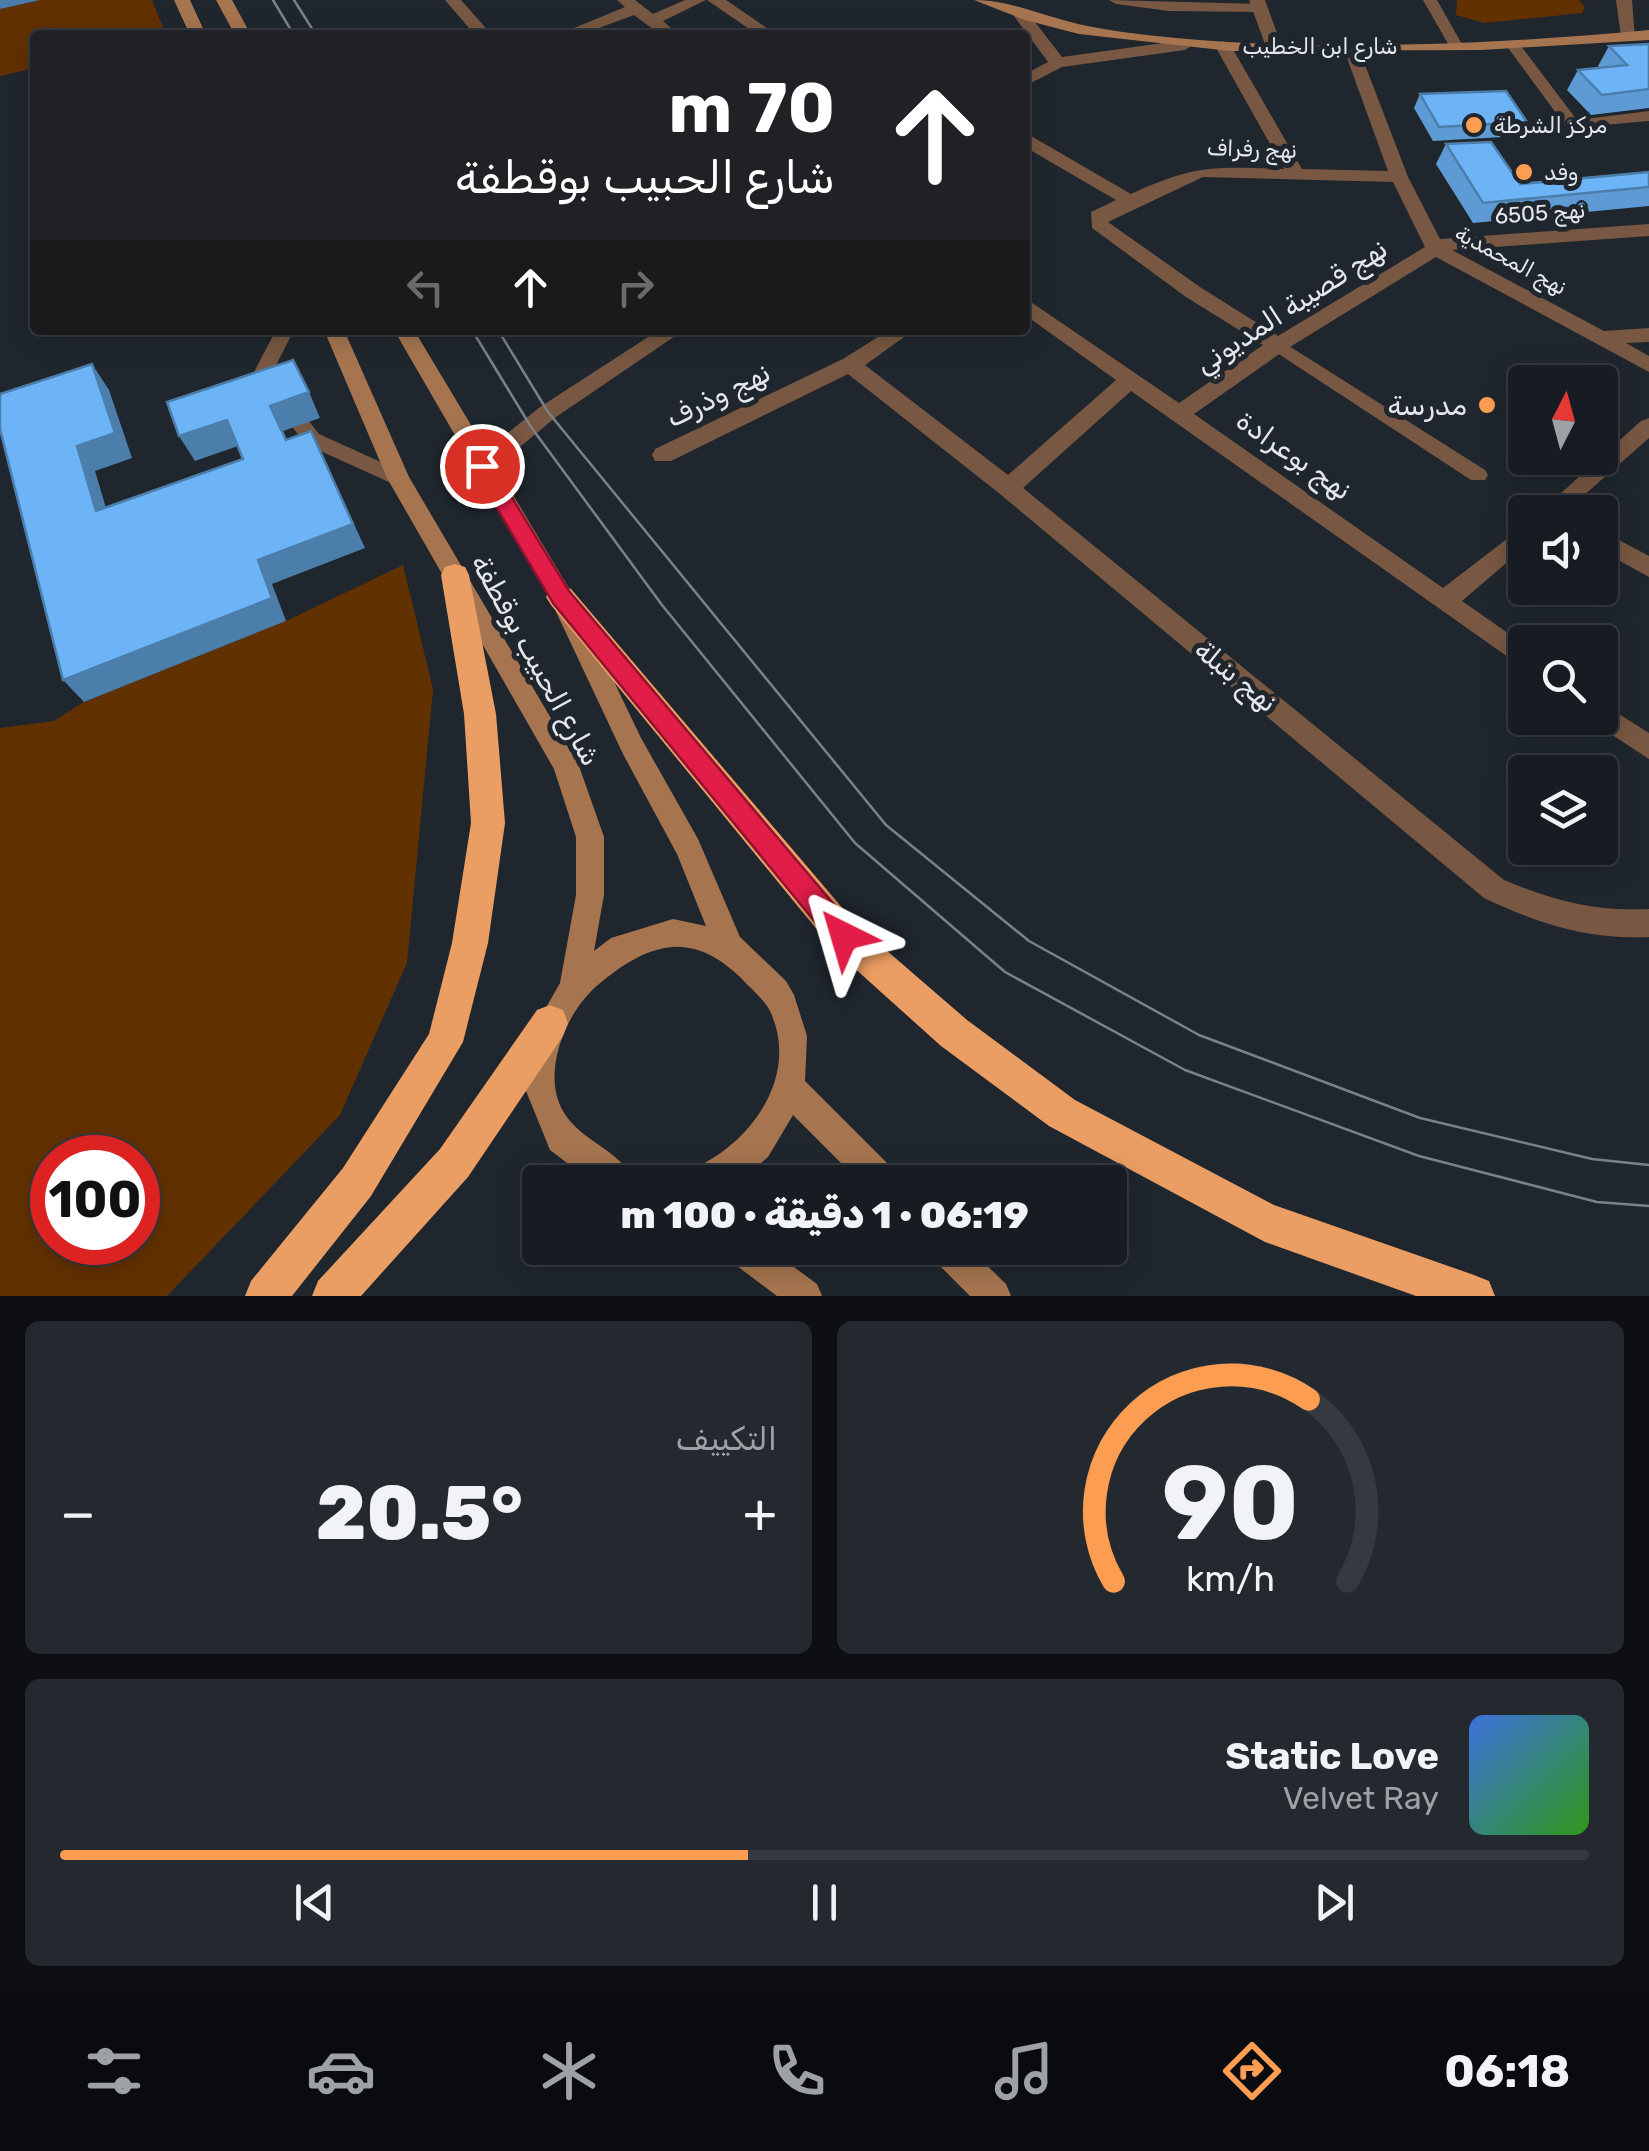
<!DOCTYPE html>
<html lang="ar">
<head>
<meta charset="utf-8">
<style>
  :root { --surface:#171c22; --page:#24292f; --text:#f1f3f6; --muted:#9ea1a5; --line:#363a40; --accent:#fc9d52 }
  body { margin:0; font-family:Rubik,"Noto Naskh Arabic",sans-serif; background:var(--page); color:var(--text); direction:rtl; height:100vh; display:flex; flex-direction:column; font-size:38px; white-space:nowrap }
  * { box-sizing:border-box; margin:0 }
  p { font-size:32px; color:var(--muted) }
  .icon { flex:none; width:55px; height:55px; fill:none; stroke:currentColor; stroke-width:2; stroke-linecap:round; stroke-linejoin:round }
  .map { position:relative; height:1296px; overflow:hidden; direction:ltr }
  .sheet { display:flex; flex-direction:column; gap:25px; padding:25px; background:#0d0f13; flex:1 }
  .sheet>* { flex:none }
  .top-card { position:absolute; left:30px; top:30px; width:1000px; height:305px; border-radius:10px; box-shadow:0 5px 25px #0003,0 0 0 2px var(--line); direction:rtl; background:#202124; color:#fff; overflow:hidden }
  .needle { width:65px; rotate:6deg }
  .fabs { position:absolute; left:1508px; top:365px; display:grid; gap:20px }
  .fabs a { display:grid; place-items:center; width:110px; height:110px; border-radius:10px; background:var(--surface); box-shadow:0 5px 25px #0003,0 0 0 2px var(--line); font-size:50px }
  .speed { position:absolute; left:30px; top:1135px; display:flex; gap:20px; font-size:50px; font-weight:700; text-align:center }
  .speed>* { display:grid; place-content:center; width:130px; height:130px; border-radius:50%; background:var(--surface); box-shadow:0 5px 25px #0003,0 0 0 2px var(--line); line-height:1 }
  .speed .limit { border:15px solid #d22; background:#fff; color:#111 }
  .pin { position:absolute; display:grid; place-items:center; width:85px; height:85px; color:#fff; margin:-42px; border:5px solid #fff; border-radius:50%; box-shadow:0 2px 10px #0007 }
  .me { position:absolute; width:110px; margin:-55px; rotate:320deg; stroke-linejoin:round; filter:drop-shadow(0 0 8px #0008) }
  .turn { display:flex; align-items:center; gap:35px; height:210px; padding:0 30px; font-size:45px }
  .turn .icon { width:130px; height:130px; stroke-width:2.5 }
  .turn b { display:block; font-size:70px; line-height:85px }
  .lanes { display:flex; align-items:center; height:95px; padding:0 30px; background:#0003; justify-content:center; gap:50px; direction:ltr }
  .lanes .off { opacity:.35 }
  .big { font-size:75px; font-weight:800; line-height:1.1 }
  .sheet .card { flex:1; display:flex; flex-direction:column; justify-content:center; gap:15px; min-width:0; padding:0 35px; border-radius:15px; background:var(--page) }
  .sheet .dial { align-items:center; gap:0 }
  .dial svg { height:260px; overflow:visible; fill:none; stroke:var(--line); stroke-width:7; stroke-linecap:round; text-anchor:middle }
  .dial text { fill:var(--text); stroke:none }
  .song { display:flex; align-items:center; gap:30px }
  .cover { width:120px; height:120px; border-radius:15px; background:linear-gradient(135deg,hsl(220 70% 55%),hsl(110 70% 35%)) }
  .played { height:10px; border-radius:5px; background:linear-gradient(90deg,var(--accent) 45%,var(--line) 45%) }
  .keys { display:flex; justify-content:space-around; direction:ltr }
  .heat { display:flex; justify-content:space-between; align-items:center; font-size:55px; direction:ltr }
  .sheet .tiles { flex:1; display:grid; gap:25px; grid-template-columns:1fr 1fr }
  .card:last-child { grid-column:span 2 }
  .trip { position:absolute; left:522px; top:1165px; width:605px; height:100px; border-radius:10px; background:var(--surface); box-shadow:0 5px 25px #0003,0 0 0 2px var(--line); font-weight:800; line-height:100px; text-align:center; direction:rtl }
  .tabs { display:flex; height:160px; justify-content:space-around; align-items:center; background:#090b0e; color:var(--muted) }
  .tabs .icon { width:70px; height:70px }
  .tabs .active { color:var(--accent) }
  .tabs b { font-size:45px; color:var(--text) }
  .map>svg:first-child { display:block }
  .green { fill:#623100; fill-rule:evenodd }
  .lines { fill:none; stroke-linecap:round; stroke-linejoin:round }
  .lane { fill:#785842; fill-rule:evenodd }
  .street { fill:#785842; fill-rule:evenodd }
  .secondary { fill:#a67550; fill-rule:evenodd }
  .highway { fill:#eb9e63; fill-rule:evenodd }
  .tram { stroke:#7b8187; stroke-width:2.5 }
  .wall { fill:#5e9bd4 }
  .shaded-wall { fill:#4c7eac }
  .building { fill:#6db4f6; stroke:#4c7eac; stroke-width:2.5 }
  .route { fill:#e11d48; stroke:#92132f; stroke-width:2.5 }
  .poi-dot { fill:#fc9d52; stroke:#1f262d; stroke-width:4 }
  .labels { text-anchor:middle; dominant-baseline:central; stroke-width:10; stroke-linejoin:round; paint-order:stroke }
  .far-street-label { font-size:22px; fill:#e4e8ed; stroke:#1f262d }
  .far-poi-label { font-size:22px; fill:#e4e8ed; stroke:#1f262d; text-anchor:start }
  .street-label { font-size:28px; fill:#e4e8ed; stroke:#1f262d }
  .poi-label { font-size:28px; fill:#e4e8ed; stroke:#1f262d; text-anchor:end }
</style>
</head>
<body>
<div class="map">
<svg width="1649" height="1296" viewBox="0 0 1649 1296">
  <rect width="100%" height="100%" fill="#1f262d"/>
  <g class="green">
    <polygon points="40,0 152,0 166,35 35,35 35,68 0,76 0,9"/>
    <polygon points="1457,0 1579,0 1585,7 1582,13 1484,23 1456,15"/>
    <path d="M403,565L433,689L407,963L340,1115L167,1296H0V728L54,721L84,702L286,621ZM52,1158H138V1242H52Z"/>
  </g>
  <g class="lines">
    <g class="lane">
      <polygon points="1109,0 1260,4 1267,8 1260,12 1169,11 1116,4"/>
      <polygon points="1423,0 1437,0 1463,46 1461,49 1451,49"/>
      <polygon points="1508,42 1518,42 1577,120 1649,111 1649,121 1567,128 1506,45"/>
      <polygon points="276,330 294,330 273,371 290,394 280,401 273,399 254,372"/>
      <polygon points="1278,339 1485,470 1488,475 1485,480 1471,480 1271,349 1271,341"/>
      <polygon points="301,418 308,420 319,434 405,473 408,478 405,483 391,483 305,444 291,425"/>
    </g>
    <g class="street">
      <polygon points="445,0 461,0 492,35 475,35"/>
      <polygon points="617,0 635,0 653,14 685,0 706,0 663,21 679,35 661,35 634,15 580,35 557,35 625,7"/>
      <polygon points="707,0 726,0 777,35 758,35"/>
      <polygon points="1249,0 1265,0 1282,47 1280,50 1266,47"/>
      <polygon points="1616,0 1632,0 1635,40 1621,37"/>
      <polygon points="1022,11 1028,13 1062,57 1185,40 1193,45 1185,50 1062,67 1025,86 1025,74 1048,62 1014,16"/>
      <path d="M1223,41L1231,46L1302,169L1388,171L1343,47L1357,44L1408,177L1440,239L1649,224V236L1452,250L1604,331L1649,328V342L1626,343L1649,356V372L1436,257L1285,350L1194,414L1443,588L1525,525V547L1462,601L1525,645V669L1131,391L1023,488L1504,880C1553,901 1596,912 1649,909V937C1588,940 1539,924 1484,898L1000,494L848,374L671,461H655L652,455L655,449L843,359L889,330H914L865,365L1008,475L1116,380L1025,315V298L1179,403L1263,345L1186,297L1092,228L1091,212L1116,200L1025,147V135L1031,136L1131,194C1196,164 1215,167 1284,169L1215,46ZM1203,177L1393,182L1425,247L1278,336L1200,287L1108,222Z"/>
      <polygon points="659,330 684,330 556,417 490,472 474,472 471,466 474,460 540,407"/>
      <polygon points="1649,418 1649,438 1565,512 1540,512 1641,421"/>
      <polygon points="1600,530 1649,556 1649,577 1600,550"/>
      <polygon points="1600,702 1649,733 1649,759 1591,721 1589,718 1600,718"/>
    </g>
    <g class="secondary">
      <polygon points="174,0 190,0 206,35 190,35"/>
      <polygon points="216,0 232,0 251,35 235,35"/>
      <path d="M974,0C1010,0 1043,16 1078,24C1110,31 1143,35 1176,38C1325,52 1500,44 1649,30V40L1482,50L1230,51L1079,34L1025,20Z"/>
      <path d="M324,330H344L409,477L579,766L604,837V895L594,951L611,938L673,919L706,926L677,854L623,754L551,601L394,330H414L570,590L641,738L698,839L740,937L786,981L794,995L807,1036L805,1081L894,1170L898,1182H860L793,1115L768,1157L739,1182H686L690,1170C749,1146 801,1077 770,1011C763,998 750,988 740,977C722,960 699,945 673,947C644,949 620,967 599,984C572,1006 551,1050 555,1086C561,1140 620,1143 634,1182H592L550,1150L524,1086L532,1032L560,983L576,895V837L554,769L387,478Z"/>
      <polygon points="724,1248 768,1248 817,1284 822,1296 777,1296 729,1260"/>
      <polygon points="929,1248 969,1248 1006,1284 1011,1296 970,1296 934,1260"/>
    </g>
    <g class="highway">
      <polygon points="455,564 465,567 469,575 496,714 505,823 488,943 463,1042 371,1196 292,1296 245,1296 251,1281 343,1168 429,1034 452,943 471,823 464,714 441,575 445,567"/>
      <polygon points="561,585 571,589 856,924 967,1020 1075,1100 1274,1205 1474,1275 1489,1281 1495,1296 1416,1296 1265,1242 1049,1126 941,1046 832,948 551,605 546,597 551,589"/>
      <polygon points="550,1005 563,1010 568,1023 563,1036 468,1177 361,1296 312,1296 318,1281 440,1149 537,1010"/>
    </g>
    <g class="tram">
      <polyline points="273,0 294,35"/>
      <polyline points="294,0 316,35"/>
      <polyline points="472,330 531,427 662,605 855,843 1005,972 1185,1070 1419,1156 1597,1202 1649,1206"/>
      <polyline points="498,330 548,412 886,825 1029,941 1199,1035 1420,1118 1592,1159 1649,1165"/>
    </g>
  </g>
  <g class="wall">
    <polygon points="1649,44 1649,108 1591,115 1567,90 1578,70 1599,68 1598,66 1609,46"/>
    <polygon points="1420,94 1527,122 1520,136 1433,141 1414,108"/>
    <polygon points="1446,144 1520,184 1649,172 1649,206 1473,223 1436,164"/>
  </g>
  <g class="shaded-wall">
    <polygon points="0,0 40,0 0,9"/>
    <polygon points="92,364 109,390 132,458 95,471 114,535 96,511 77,446"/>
    <polygon points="309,392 320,418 283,431 298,465 270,406"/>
    <polygon points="227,420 241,445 195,461 179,436"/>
    <polygon points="311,431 365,548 272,584 286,621 84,702 63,680 258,560"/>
  </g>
  <g class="building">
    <polygon points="1649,44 1649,89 1602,95 1578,70 1627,65 1609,46"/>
    <polygon points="1506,91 1527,122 1439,127 1420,94"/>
    <polygon points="1491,142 1520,184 1649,172 1649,187 1483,203 1446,144"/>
    <polygon points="293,360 309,392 270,406 286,440 311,431 353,524 258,560 272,598 63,680 0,429 0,394 92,364 115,433 77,446 96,511 243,459 227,420 179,436 167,402"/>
  </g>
  <polygon class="route" points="482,458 489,460 569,591 853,927 857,936 853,945 844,948 834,945 553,603 472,466"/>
  <g class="poi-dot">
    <circle cx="1474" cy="125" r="10"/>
    <circle cx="1524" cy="172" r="10"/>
    <circle cx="1487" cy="405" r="10"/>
  </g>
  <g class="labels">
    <g class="far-street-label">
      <text x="1320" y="46">شارع ابن الخطيب</text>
      <text transform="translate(1252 149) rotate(2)">نهج رفراف</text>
      <text transform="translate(1540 213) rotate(-4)">نهج 6505</text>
      <text transform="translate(1511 260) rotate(28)">نهج المحمدية</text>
    </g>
    <g class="far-poi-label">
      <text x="1494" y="125">مركز الشرطة</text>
      <text x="1544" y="172">وفد</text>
    </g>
    <g class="street-label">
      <text transform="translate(1291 306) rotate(-33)">نهج قصيبة المديوني</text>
      <text transform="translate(718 395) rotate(-26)">نهج وذرف</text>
      <text transform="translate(1294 455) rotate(35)">نهج بوعرادة</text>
      <text transform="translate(536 660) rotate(61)">شارع الحبيب بوقطفة</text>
      <text transform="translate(1236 676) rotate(39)">نهج بنبلة</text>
    </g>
    <g class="poi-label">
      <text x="1467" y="405">مدرسة</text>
    </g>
  </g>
</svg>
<div class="fabs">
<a><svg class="needle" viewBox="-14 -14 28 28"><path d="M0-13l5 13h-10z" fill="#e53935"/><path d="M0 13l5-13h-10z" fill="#9ea1a5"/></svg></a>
<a><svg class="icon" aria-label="sound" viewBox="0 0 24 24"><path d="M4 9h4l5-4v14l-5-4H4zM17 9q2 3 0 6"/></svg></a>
<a><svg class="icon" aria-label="search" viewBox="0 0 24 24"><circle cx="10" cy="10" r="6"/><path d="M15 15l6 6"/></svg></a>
<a><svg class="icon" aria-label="layers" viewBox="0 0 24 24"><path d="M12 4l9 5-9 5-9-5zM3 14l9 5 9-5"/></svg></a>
</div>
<div class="speed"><div class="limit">100</div></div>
<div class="pin" style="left:482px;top:466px;background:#d93025"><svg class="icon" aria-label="arrive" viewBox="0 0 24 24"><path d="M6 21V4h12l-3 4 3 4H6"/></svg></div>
<svg class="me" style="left:844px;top:936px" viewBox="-20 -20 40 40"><path d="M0-17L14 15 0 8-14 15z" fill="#e11d48" stroke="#fff" stroke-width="4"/></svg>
<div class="trip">06:19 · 1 دقيقة · 100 m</div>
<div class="top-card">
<div class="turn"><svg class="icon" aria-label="ahead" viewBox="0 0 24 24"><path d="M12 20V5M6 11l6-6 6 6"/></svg><div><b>70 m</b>شارع الحبيب بوقطفة</div></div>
<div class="lanes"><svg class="icon off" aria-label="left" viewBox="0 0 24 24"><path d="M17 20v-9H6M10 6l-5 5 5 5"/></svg><svg class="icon" aria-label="ahead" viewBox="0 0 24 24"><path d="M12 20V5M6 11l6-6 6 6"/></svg><svg class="icon off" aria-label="right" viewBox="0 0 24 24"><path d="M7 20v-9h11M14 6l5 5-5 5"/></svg></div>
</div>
</div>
<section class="sheet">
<div class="tiles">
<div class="card dial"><svg viewBox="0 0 100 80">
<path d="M14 69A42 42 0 1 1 86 69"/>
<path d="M14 69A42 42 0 0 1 74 13" stroke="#fc9d52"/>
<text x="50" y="56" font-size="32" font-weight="700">90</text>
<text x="50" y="72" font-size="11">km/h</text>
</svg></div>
<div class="card"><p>التكييف</p>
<div class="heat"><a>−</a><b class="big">20.5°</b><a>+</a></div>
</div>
<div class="card">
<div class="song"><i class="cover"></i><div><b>Static Love</b><p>Velvet Ray</p></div></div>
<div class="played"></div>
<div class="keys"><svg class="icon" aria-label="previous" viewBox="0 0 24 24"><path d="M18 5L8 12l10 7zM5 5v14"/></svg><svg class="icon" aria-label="pause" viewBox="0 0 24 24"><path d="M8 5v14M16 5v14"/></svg><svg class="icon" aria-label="next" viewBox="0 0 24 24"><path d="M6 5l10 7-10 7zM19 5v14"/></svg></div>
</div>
</div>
</section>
<nav class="tabs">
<b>06:18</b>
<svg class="icon active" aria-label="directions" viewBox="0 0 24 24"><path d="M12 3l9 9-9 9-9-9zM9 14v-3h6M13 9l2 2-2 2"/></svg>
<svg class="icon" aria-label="music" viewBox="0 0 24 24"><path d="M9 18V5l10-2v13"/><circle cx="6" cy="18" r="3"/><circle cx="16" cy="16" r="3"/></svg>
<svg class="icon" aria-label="phone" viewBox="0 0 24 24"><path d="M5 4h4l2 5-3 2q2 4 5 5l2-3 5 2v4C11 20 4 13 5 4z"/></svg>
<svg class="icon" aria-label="climate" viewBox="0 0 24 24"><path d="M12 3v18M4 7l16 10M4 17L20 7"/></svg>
<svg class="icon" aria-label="car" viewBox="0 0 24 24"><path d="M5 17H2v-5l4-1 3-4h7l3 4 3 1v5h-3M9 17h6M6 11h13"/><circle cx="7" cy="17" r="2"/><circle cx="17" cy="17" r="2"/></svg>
<svg class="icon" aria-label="filters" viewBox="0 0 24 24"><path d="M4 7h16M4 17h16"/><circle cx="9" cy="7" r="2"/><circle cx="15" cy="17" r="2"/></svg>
</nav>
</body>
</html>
